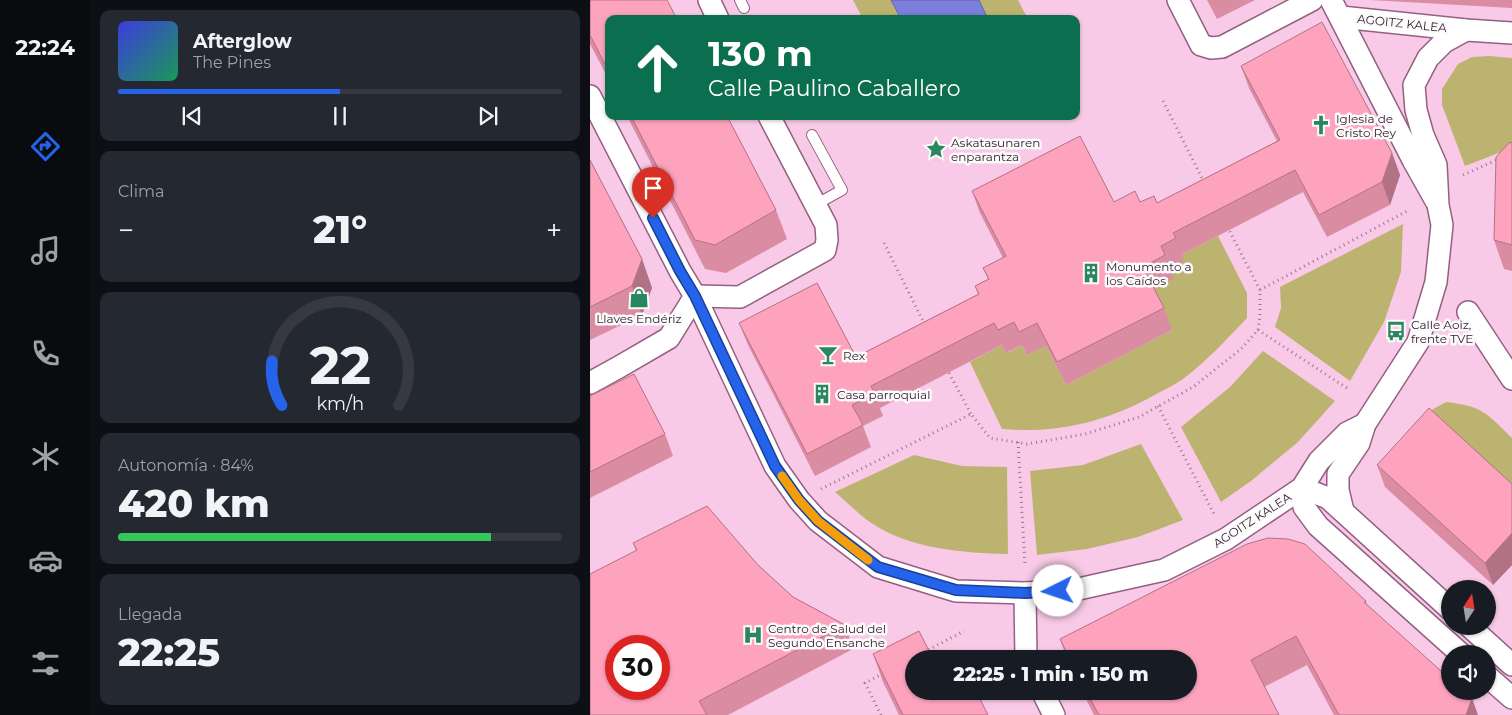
<!DOCTYPE html>
<html lang="es">
<head>
<meta charset="utf-8">
<style>
  :root { --surface:#171b24; --page:#242831; --text:#f1f3f6; --muted:#9ea1a6; --line:#363941; --accent:#2563eb }
  body { margin:0; font-family:Montserrat,sans-serif; background:var(--page); color:var(--text); height:100vh; display:flex; flex-direction:column; font-size:19px; white-space:nowrap }
  * { box-sizing:border-box; margin:0 }
  p { font-size:16px; color:var(--muted) }
  .icon { flex:none; width:28px; height:28px; fill:none; stroke:currentColor; stroke-width:2; stroke-linecap:round; stroke-linejoin:round }
  .map { position:relative; flex:1; overflow:hidden }
  .panel { display:flex; flex-direction:column; gap:10px; padding:10px; background:#0d0f14; width:500px }
  .panel>* { flex:none }
  .banner { position:absolute; left:15px; top:15px; width:475px; height:105px; border-radius:10px; box-shadow:0 1px 4px #0004; background:#0b6e4f; color:#fff; overflow:hidden }
  .needle { width:32px; rotate:12deg }
  .controls { position:absolute; left:851px; top:580px; display:grid; gap:10px }
  .controls a { display:grid; place-items:center; width:55px; height:55px; border-radius:50%; background:var(--surface); box-shadow:0 1px 4px #0004; font-size:25px }
  .speed { position:absolute; left:15px; top:635px; display:flex; gap:10px; font-size:25px; font-weight:700; text-align:center }
  .speed>* { display:grid; place-content:center; width:65px; height:65px; border-radius:50%; background:var(--surface); box-shadow:0 1px 4px #0004; line-height:1 }
  .speed .limit { border:8px solid #d22; background:#fff; color:#111 }
  .pin { position:absolute; display:grid; place-items:center; width:42px; height:42px; color:#fff; margin:-51px -21px; border-radius:50% 50% 50% 0; rotate:-45deg; box-shadow:0 0 5px #0007 }
  .pin .icon { rotate:45deg }
  .me { position:absolute; width:55px; margin:-28px; rotate:266deg; stroke-linejoin:round; filter:drop-shadow(0 0 4px #0008) }
  .turn { display:flex; align-items:center; gap:18px; height:105px; padding:0 20px; font-size:22px }
  .turn .icon { width:65px; height:65px; stroke-width:2.5 }
  .turn b { display:block; font-size:35px; line-height:42px }
  .big { font-size:38px; font-weight:800; line-height:1.1 }
  .panel .card { flex:1; display:flex; flex-direction:column; justify-content:center; gap:8px; min-width:0; padding:0 18px; border-radius:10px; background:var(--page) }
  .panel .dial { align-items:center; gap:0 }
  .dial svg { height:130px; overflow:visible; fill:none; stroke:var(--line); stroke-width:7; stroke-linecap:round; text-anchor:middle }
  .dial text { fill:var(--text); stroke:none }
  .song { display:flex; align-items:center; gap:15px }
  .cover { width:60px; height:60px; border-radius:8px; background:linear-gradient(135deg,hsl(240 70% 55%),hsl(150 70% 35%)) }
  .played { height:5px; border-radius:2px; background:linear-gradient(90deg,var(--accent) 50%,var(--line) 50%) }
  .keys { display:flex; justify-content:space-around; direction:ltr }
  .heat { display:flex; justify-content:space-between; align-items:center; font-size:28px; direction:ltr }
  .charge { height:8px; border-radius:4px; background:linear-gradient(90deg,#34c759 84%,var(--line) 0) }
  .trip { position:absolute; left:315px; top:650px; width:292px; height:50px; border-radius:25px; background:var(--surface); box-shadow:0 1px 4px #0004; font-weight:800; line-height:50px; text-align:center }
  main { display:flex; flex:1; min-height:0 }
  .tab-bar { display:flex; flex-direction:column; width:90px; justify-content:space-around; align-items:center; background:#090b0e; color:var(--muted) }
  .tab-bar .icon { width:35px; height:35px }
  .tab-bar .current { color:var(--accent) }
  .tab-bar b { font-size:22px; color:var(--text) }
  .map>svg:first-child { display:block }
  .green { fill:#bdb371 }
  .water { fill:#7c7edc; stroke:#6762a8 }
  .lines { fill:none; stroke-linecap:round; stroke-linejoin:round }
  .lane-casing { stroke:#936081; stroke-width:12 }
  .street-casing { stroke:#936081; stroke-width:24 }
  .path { stroke:#9a778d; stroke-width:3; stroke-dasharray:1 4; stroke-linecap:butt }
  .lane { stroke:#fff; stroke-width:10 }
  .street { stroke:#fff; stroke-width:21 }
  .wall { fill:#da8ca3 }
  .shaded-wall { fill:#b27285 }
  .building { fill:#fea3be; stroke:#b27285; fill-rule:evenodd }
  .route-casing { stroke:#184099; stroke-width:12 }
  .route { stroke:#2563eb; stroke-width:9 }
  .slow { stroke:#f59e0b; stroke-width:9 }
  .labels { text-anchor:middle; dominant-baseline:central; stroke-width:5; stroke-linejoin:round; paint-order:stroke }
  .street-label { font-size:12px; fill:#35202e; stroke:#fbfbfb }
  .poi-label { font-size:12px; fill:#35202e; stroke:#fbfbfb; text-anchor:start }
</style>
</head>
<body>
<main>
<nav class="tab-bar">
<b>22:24</b>
<svg class="icon current" aria-label="directions" viewBox="0 0 24 24"><path d="M12 3l9 9-9 9-9-9zM9 14v-3h6M13 9l2 2-2 2"/></svg>
<svg class="icon" aria-label="music" viewBox="0 0 24 24"><path d="M9 18V5l10-2v13"/><circle cx="6" cy="18" r="3"/><circle cx="16" cy="16" r="3"/></svg>
<svg class="icon" aria-label="phone" viewBox="0 0 24 24"><path d="M5 4h4l2 5-3 2q2 4 5 5l2-3 5 2v4C11 20 4 13 5 4z"/></svg>
<svg class="icon" aria-label="climate" viewBox="0 0 24 24"><path d="M12 3v18M4 7l16 10M4 17L20 7"/></svg>
<svg class="icon" aria-label="car" viewBox="0 0 24 24"><path d="M5 17H2v-5l4-1 3-4h7l3 4 3 1v5h-3M9 17h6M6 11h13"/><circle cx="7" cy="17" r="2"/><circle cx="17" cy="17" r="2"/></svg>
<svg class="icon" aria-label="filters" viewBox="0 0 24 24"><path d="M4 7h16M4 17h16"/><circle cx="9" cy="7" r="2"/><circle cx="15" cy="17" r="2"/></svg>
</nav>
<section class="panel">
<div class="card">
<div class="song"><i class="cover"></i><div><b>Afterglow</b><p>The Pines</p></div></div>
<div class="played"></div>
<div class="keys"><svg class="icon" aria-label="previous" viewBox="0 0 24 24"><path d="M18 5L8 12l10 7zM5 5v14"/></svg><svg class="icon" aria-label="pause" viewBox="0 0 24 24"><path d="M8 5v14M16 5v14"/></svg><svg class="icon" aria-label="next" viewBox="0 0 24 24"><path d="M6 5l10 7-10 7zM19 5v14"/></svg></div>
</div>
<div class="card"><p>Clima</p>
<div class="heat"><a>−</a><b class="big">21°</b><a>+</a></div>
</div>
<div class="card dial"><svg viewBox="0 0 100 80">
<path d="M14 69A42 42 0 1 1 86 69"/>
<path d="M14 69A42 42 0 0 1 8 42" stroke="#2563eb"/>
<text x="50" y="56" font-size="32" font-weight="700">22</text>
<text x="50" y="72" font-size="11">km/h</text>
</svg></div>
<div class="card"><p>Autonomía · 84%</p><b class="big">420 km</b><div class="charge"></div></div>
<div class="card"><p>Llegada</p><b class="big">22:25</b></div>
</section>
<div class="map">
<svg width="922" height="715" viewBox="0 0 922 715">
  <rect width="100%" height="100%" fill="#f9cae7"/>
  <g class="green">
    <polygon points="263,0 301,0 311,19 273,19"/>
    <polygon points="389,0 428,0 438,19 398,19"/>
    <polygon points="899,56 922,58 922,143 911,152 875,166 852,105 852,89 868,64 882,57"/>
    <polygon points="813,224 811,272 794,322 760,381 685,327 691,308 690,287"/>
    <path d="M628,236L657,293V318C637,339 617,361 593,379C586,384 578,388 570,392C520,421 470,434 412,429L380,362L412,345L417,353L432,345L437,355L456,346L476,385L582,330L561,289L591,255Z"/>
    <polygon points="673,351 745,401 708,442 661,481 631,502 591,427 640,387"/>
    <path d="M856,402C892,406 897,413 922,438V487L838,412Z"/>
    <polygon points="551,444 593,520 548,537 497,549 447,555 440,471 493,465"/>
    <path d="M324,455L372,466L417,467L418,554C374,553 318,549 280,522C268,514 257,502 245,492Z"/>
  </g>
  <polygon class="water" points="301,0 389,0 398,19 311,19"/>
  <g class="lines">
    <defs>
      <g id="lane">
        <polyline points="150,0 154,8"/>
        <polyline points="222,135 252,190 225,205"/>
      </g>
      <g id="street">
        <polyline points="119,0 128,19"/>
        <polyline points="588,0 611,45 621,48 632,47 722,0"/>
        <polyline points="741,0 823,160 846,201"/>
        <polyline points="751,17 876,30 922,33"/>
        <polyline points="0,96 90,271 105,296 185,466 209,500 228,521 288,567 366,591 435,593 484,590 574,570 636,539 712,488 729,461 757,433 775,424"/>
        <polyline points="105,296 150,297 235,250 237,240 236,225 179,116"/>
        <polyline points="878,312 922,379"/>
        <polyline points="0,383 29,367 79,338 105,296"/>
        <polyline points="712,488 714,507 728,526 871,654"/>
        <polyline points="712,488 738,498 860,609"/>
        <polyline points="753,511 748,490 748,474 769,443 775,424 828,342 846,282 852,225 848,205 846,165 833,135 826,110 824,85 838,58 854,42 876,30"/>
        <polyline points="435,593 436,659"/>
        <polyline points="879,626 922,665"/>
        <polyline points="898,677 922,698"/>
        <polyline points="452,691 464,715"/>
      </g>
    </defs>
    <use href="#lane" class="lane-casing"/>
    <use href="#street" class="street-casing"/>
    <g class="path">
      <polyline points="573,101 614,182"/>
      <polyline points="873,175 909,159"/>
      <polyline points="294,243 335,325"/>
      <polyline points="670,290 819,210"/>
      <polyline points="668,330 760,390"/>
      <polyline points="359,373 381,414"/>
      <polyline points="568,406 624,514"/>
      <polyline points="428,442 435,565"/>
      <polyline points="231,489 381,414 400,438 437,444 495,434 549,417 603,387 651,349 668,330 670,315 670,290 639,230"/>
      <polyline points="334,652 374,631"/>
      <polyline points="291,715 275,683 294,673"/>
    </g>
    <use href="#lane" class="lane"/>
    <use href="#street" class="street"/>
  </g>
  <g class="wall">
    <polygon points="0,0 19,19 19,80 0,44"/>
    <polygon points="617,0 665,0 627,19"/>
    <polygon points="780,0 922,0 922,8"/>
    <polygon points="651,66 802,153 810,175 800,205 737,237 713,192 591,255 594,261 580,268 584,278 564,288 574,308 582,330 476,385 456,346 437,355 432,345 416,353 412,345 290,408 293,416 273,426 281,447 225,476 158,345 149,323 266,357 388,294 385,286 398,279 393,268 413,258 390,213 382,191 524,202 567,203 687,141 659,88"/>
    <polygon points="37,116 137,116 186,210 197,239 136,273 115,269"/>
    <polygon points="922,142 922,271 914,269 904,240"/>
    <polygon points="0,160 52,259 62,288 52,315 0,340"/>
    <polygon points="0,396 75,434 83,456 0,498"/>
    <polygon points="787,465 922,484 922,565 903,585 795,487"/>
    <polygon points="43,543 168,565 203,597 255,625 263,649 138,715 0,715 46,551"/>
    <polygon points="776,601 777,605 888,715 744,715 717,665 674,687 689,715 504,715 492,691 599,691 599,659 477,659 470,639"/>
    <polygon points="283,654 324,691 386,691 398,715 309,715 293,682"/>
  </g>
  <g class="shaded-wall">
    <polygon points="802,153 810,175 800,205 792,182"/>
    <polygon points="52,259 62,288 52,315 42,286"/>
    <polygon points="922,533 922,565 903,585 895,563"/>
    <polygon points="882,698 888,715 876,715"/>
  </g>
  <g class="building">
    <polygon points="0,0 77,0 87,19 19,19 19,72 0,35"/>
    <polygon points="732,22 802,153 792,182 729,215 705,170 583,233 586,238 571,246 575,255 553,267 574,308 467,362 447,323 429,332 424,322 408,330 404,323 281,386 285,394 262,405 273,425 217,454 149,323 227,283 266,357 389,294 385,286 399,279 393,268 416,256 382,191 490,136 524,202 545,191 550,202 564,196 567,203 690,140 651,66"/>
    <polygon points="41,116 137,116 186,210 125,245 105,240"/>
    <polygon points="922,142 922,245 904,240 906,157 919,143"/>
    <polygon points="0,160 52,259 42,286 0,307"/>
    <polygon points="44,374 75,434 0,472 0,396"/>
    <polygon points="839,408 922,484 922,533 895,563 787,465"/>
    <path d="M117,506L168,565L203,597L255,625L109,701L117,715H0V574L47,550L43,543ZM26,646H69V689H26Z"/>
    <polygon points="678,538 698,539 715,544 776,601 774,602 860,679 860,691 874,691 882,698 876,715 749,715 706,636 661,660 689,715 509,715 496,691 599,691 599,659 480,659 470,639 657,544"/>
    <polygon points="329,631 343,659 324,659 324,691 386,691 398,715 313,715 283,654"/>
  </g>
  <g class="lines">
    <defs>
      <polyline id="route" points="63,218 90,271 105,296 185,466 209,500 228,521 288,567 366,590 435,593 468,591"/>
    </defs>
    <use href="#route" class="route-casing"/>
    <use href="#route" class="route"/>
    <polyline class="slow" points="192,476 209,500 228,521 278,560"/>
  </g>
  <defs>
    <symbol id="church-bare" viewBox="-9 -9 18 18"><path d="M-1.2-6h2.4v3.5h3.3v2.4h-3.3V6h-2.4V-.1h-3.3v-2.4h3.3Z" fill="#28875f" stroke="#fbfbfb" stroke-width="2.5" paint-order="stroke"/></symbol>
    <symbol id="sight-bare" viewBox="-9 -9 18 18"><path d="M0-6L1.8-2.2L6-1.7L2.9 1.2L3.7 5.4L0 3.3L-3.7 5.4L-2.9 1.2L-6-1.7L-1.8-2.2Z" fill="#28875f" stroke="#fbfbfb" stroke-width="2.5" paint-order="stroke"/></symbol>
    <symbol id="building-bare" viewBox="-9 -9 18 18"><path d="M-4-6H4V6H1V3H-1V6H-4ZM-2.5-4.3h1.7v1.8h-1.7ZM.8-4.3h1.7v1.8H.8ZM-2.5-1h1.7V.8h-1.7ZM.8-1h1.7V.8H.8Z" fill="#28875f" stroke="#fbfbfb" stroke-width="2.5" paint-order="stroke"/></symbol>
    <symbol id="shop-bare" viewBox="-9 -9 18 18"><path d="M-5-2.5h2.3a2.7 3.5 0 0 1 5.4 0H5L5.5 6h-11ZM-1.5-2.5h3a1.5 2.3 0 0 0-3 0Z" fill="#28875f" stroke="#fbfbfb" stroke-width="2.5" paint-order="stroke"/></symbol>
    <symbol id="bus-bare" viewBox="-9 -9 18 18"><path d="M-5-6H5V4H4V6H2V4H-2V6H-4V4H-5ZM-3.5-4V0h7V-4ZM-3.5 1.2v1.5H-2V1.2ZM2 1.2v1.5H3.5V1.2Z" fill="#28875f" stroke="#fbfbfb" stroke-width="2.5" paint-order="stroke"/></symbol>
    <symbol id="bar-bare" viewBox="-9 -9 18 18"><path d="M-6-5H6L.8 .8V4.5H3.5V6h-7V4.5H-.8V.8Z" fill="#28875f" stroke="#fbfbfb" stroke-width="2.5" paint-order="stroke"/></symbol>
    <symbol id="hospital-bare" viewBox="-9 -9 18 18"><path d="M-5-5h3v3.5h4V-5h3V5h-3V1.5h-4V5h-3Z" fill="#28875f" stroke="#fbfbfb" stroke-width="2.5" paint-order="stroke"/></symbol>
  </defs>
  <g fill-rule="evenodd">
    <use href="#church-bare" x="717" y="111" width="28" height="28"/>
    <use href="#sight-bare" x="332" y="135" width="28" height="28"/>
    <use href="#building-bare" x="487" y="259" width="28" height="28"/>
    <use href="#shop-bare" x="35" y="284" width="28" height="28"/>
    <use href="#bus-bare" x="792" y="317" width="28" height="28"/>
    <use href="#bar-bare" x="224" y="341" width="28" height="28"/>
    <use href="#building-bare" x="218" y="380" width="28" height="28"/>
    <use href="#hospital-bare" x="149" y="621" width="28" height="28"/>
  </g>
  <g class="labels">
    <g class="street-label">
      <text transform="translate(812 23) rotate(6)">AGOITZ KALEA</text>
      <text transform="translate(662 520) rotate(-33)">AGOITZ KALEA</text>
    </g>
    <g class="poi-label">
      <text x="746" y="118">Iglesia de<tspan x="746" dy="14">Cristo Rey</tspan></text>
      <text x="361" y="142">Askatasunaren<tspan x="361" dy="14">enparantza</tspan></text>
      <text x="516" y="266">Monumento a<tspan x="516" dy="14">los Caídos</tspan></text>
      <text x="49" y="318" text-anchor="middle">Llaves Endériz</text>
      <text x="821" y="324">Calle Aoiz,<tspan x="821" dy="14">frente TVE</tspan></text>
      <text x="253" y="355">Rex</text>
      <text x="247" y="394">Casa parroquial</text>
      <text x="178" y="628">Centro de Salud del<tspan x="178" dy="14">Segundo Ensanche</tspan></text>
    </g>
  </g>
</svg>
<div class="controls">
<a><svg class="needle" viewBox="-14 -14 28 28"><path d="M0-13l5 13h-10z" fill="#e53935"/><path d="M0 13l5-13h-10z" fill="#9ea1a6"/></svg></a>
<a><svg class="icon" aria-label="sound" viewBox="0 0 24 24"><path d="M4 9h4l5-4v14l-5-4H4zM17 9q2 3 0 6"/></svg></a>
</div>
<div class="speed"><div class="limit">30</div></div>
<div class="pin" style="left:63px;top:218px;background:#d93025"><svg class="icon" aria-label="arrive" viewBox="0 0 24 24"><path d="M6 21V4h12l-3 4 3 4H6"/></svg></div>
<svg class="me" style="left:468px;top:591px" viewBox="-20 -20 40 40"><circle r="19" fill="#fff"/><path d="M0-13L10 11 0 6-10 11z" fill="#2563eb"/></svg>
<div class="trip">22:25 · 1 min · 150 m</div>
<div class="banner">
<div class="turn"><svg class="icon" aria-label="ahead" viewBox="0 0 24 24"><path d="M12 20V5M6 11l6-6 6 6"/></svg><div><b>130 m</b>Calle Paulino Caballero</div></div>
</div>
</div>
</main>
</body>
</html>
